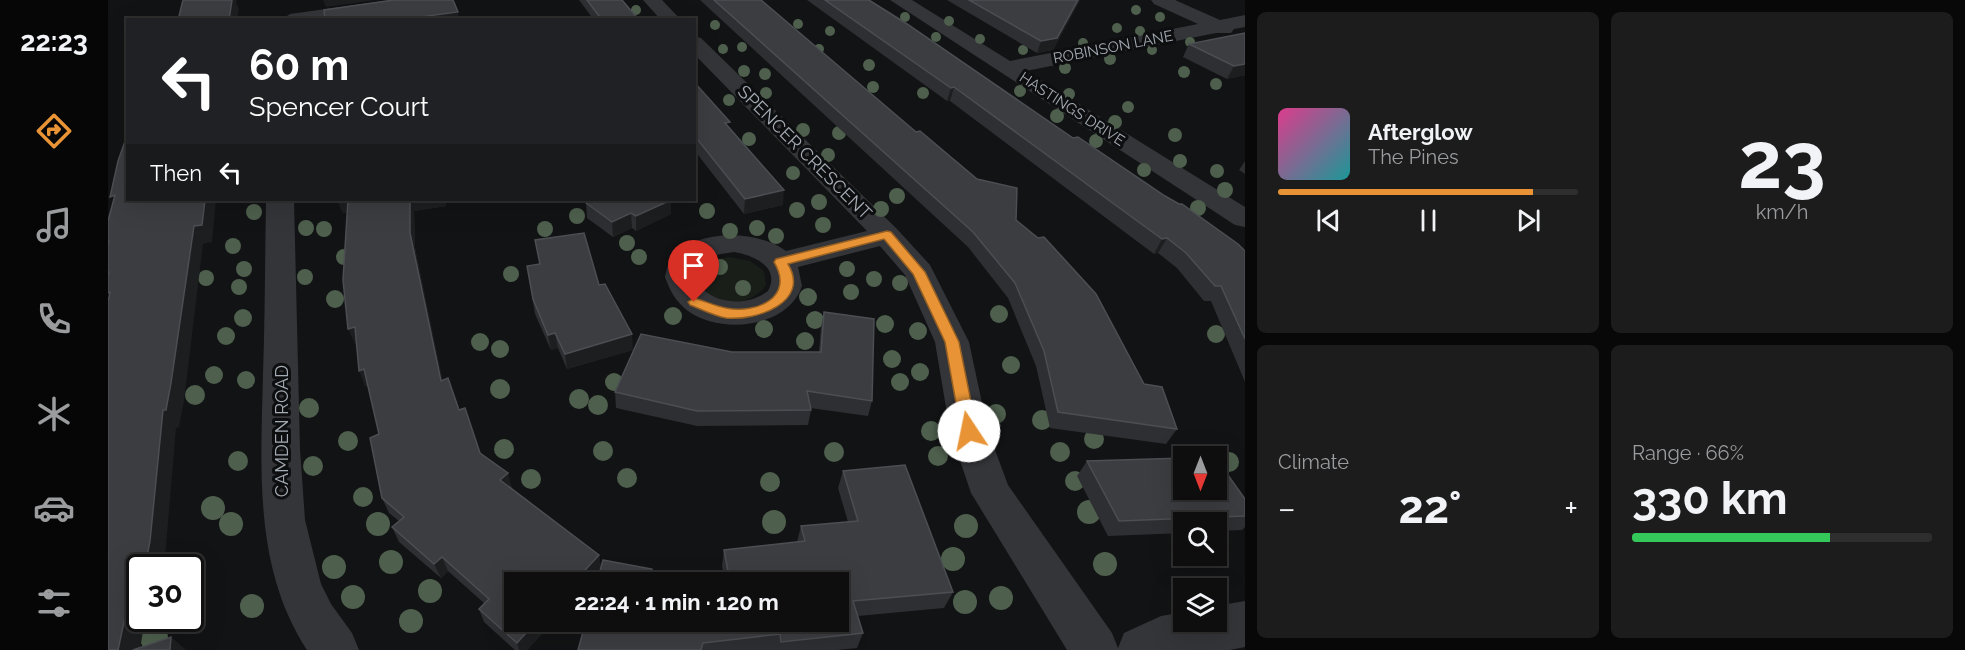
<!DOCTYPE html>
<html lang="en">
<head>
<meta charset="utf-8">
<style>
  :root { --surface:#0e0e0f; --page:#1c1c1d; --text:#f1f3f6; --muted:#9b9c9e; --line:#2e2e2f; --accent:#e89436 }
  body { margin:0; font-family:Raleway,sans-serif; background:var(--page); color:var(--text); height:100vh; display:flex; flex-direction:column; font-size:22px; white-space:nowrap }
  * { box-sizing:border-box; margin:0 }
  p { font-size:20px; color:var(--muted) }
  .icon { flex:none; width:33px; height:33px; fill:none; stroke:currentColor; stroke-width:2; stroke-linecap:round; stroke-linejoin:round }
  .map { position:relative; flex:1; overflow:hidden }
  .drawer { display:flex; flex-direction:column; gap:12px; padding:12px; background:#080808; width:720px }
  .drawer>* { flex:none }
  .top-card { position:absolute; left:18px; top:18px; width:570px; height:183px; border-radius:0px; box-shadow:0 6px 24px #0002,0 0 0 2px var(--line); background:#202124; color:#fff; overflow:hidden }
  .needle { width:39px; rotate:180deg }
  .buttons { position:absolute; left:1065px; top:446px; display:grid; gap:12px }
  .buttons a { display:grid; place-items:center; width:54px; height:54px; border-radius:0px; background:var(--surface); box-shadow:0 6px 24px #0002,0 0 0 2px var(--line); font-size:30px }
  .speed { position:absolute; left:18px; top:554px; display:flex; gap:12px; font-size:30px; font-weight:700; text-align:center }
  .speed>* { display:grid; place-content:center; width:78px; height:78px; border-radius:50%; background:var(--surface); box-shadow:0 6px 24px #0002,0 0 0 2px var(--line); line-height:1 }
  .speed .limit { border:3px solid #111; border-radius:9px; background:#fff; color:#111 }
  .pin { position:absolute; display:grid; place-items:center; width:51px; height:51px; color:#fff; margin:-62px -26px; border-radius:50% 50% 50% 0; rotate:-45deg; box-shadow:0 0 6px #0007 }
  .pin .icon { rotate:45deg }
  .me { position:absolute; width:66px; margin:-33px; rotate:349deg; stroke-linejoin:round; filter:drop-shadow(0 0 4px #0008) }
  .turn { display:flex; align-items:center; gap:21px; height:126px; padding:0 24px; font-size:27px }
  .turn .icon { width:78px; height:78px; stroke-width:2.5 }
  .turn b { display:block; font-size:42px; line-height:51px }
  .then { display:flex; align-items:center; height:57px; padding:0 24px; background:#0003; gap:12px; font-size:22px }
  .big { font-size:45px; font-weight:700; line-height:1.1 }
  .drawer .card { flex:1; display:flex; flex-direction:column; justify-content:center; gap:9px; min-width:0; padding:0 21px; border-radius:9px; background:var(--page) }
  .drawer .dial { align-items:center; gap:0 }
  .dial b { font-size:78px; line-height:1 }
  .song { display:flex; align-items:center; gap:18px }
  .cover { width:72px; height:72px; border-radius:9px; background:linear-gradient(135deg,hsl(330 70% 55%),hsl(180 70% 35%)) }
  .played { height:6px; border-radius:3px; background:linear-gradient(90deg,var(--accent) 85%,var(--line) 85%) }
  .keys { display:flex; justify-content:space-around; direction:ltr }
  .heat { display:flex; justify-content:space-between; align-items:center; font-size:33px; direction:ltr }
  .charge { height:9px; border-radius:4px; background:linear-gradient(90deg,#34c759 66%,var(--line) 0) }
  .drawer .tiles { flex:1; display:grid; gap:12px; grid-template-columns:repeat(2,1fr) }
  .trip { position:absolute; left:396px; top:572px; width:345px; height:60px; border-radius:0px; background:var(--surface); box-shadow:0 6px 24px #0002,0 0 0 2px var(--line); font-weight:700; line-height:60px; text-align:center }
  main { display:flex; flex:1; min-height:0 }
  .tabs { display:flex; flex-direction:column; width:108px; justify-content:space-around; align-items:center; background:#060606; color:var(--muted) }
  .tabs .icon { width:42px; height:42px }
  .tabs .current { color:var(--accent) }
  .tabs b { font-size:27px; color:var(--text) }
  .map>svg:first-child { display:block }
  .green { fill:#191e19 }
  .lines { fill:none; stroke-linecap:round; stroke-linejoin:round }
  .minor { fill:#343539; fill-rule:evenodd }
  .tree { fill:#4e5f4d }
  .wall { fill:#2e2f32 }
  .shaded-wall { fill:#1d1e20 }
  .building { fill:#3b3d40; stroke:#4b4e52; stroke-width:1.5 }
  .route { fill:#e89436; stroke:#976023; stroke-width:1.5 }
  .labels { text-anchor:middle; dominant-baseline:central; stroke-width:6; stroke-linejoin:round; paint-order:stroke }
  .far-street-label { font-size:15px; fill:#a5abb4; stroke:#0d0e0f }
  .street-label { font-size:18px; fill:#a5abb4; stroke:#0d0e0f }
</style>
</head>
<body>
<main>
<nav class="tabs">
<b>22:23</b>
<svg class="icon current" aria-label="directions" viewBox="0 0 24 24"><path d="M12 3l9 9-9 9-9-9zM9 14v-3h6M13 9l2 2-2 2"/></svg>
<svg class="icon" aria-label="music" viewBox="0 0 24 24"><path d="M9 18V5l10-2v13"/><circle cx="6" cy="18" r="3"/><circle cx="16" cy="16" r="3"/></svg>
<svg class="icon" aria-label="phone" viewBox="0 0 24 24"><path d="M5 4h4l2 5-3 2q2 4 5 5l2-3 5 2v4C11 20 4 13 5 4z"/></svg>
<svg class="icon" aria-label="climate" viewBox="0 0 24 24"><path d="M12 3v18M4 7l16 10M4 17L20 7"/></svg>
<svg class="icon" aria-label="car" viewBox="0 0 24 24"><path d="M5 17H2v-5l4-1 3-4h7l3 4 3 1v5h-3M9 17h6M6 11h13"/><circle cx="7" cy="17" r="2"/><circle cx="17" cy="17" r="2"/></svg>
<svg class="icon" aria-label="filters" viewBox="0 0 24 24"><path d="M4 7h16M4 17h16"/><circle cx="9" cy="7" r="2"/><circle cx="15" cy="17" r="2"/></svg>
</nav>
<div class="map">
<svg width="1137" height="650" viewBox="0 0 1137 650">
  <rect width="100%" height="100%" fill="#121314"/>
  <path class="green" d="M621,257L642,261L656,271L658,285C642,310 601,306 589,280C592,263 606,259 621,257Z"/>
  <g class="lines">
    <g class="minor">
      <polygon points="283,0 330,0 321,5 224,20 173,20 182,14"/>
      <polygon points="535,0 554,0 573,20 553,20"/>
      <polygon points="782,0 804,0 902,61 1090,24 1046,4 1043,0 1067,0 1112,20 1137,15 1137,27 1126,29 1123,33 1108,33 918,71 1137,207 1137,227 1127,225"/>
      <path d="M586,36L593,38L789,229L822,265L861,342L880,431L900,485L1004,633L1010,648L1016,633L1053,616L1076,612V621H1108V606L1137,601V647L1122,650H959L863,493L842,431L827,342L797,275L772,246L690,267L694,286C680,328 613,335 580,311C568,302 562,291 557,277C559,269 560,260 566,255C591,229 650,230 678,251L759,231L586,54ZM626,252C645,255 673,267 660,291C617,322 560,276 603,257C610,254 619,253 626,252Z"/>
      <path d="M158,200H186L192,449L197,520L213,584L223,604L244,633L251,650H199C145,567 153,468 155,374C157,316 157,258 158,200Z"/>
    </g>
  </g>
  <g class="tree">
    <circle cx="528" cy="10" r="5"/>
    <circle cx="1028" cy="10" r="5"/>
    <circle cx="797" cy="17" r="5"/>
    <circle cx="1052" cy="17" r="5"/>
    <circle cx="841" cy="21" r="5"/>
    <circle cx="690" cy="24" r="5"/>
    <circle cx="607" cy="25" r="5"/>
    <circle cx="1009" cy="28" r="5"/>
    <circle cx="722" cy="31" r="5"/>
    <circle cx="1032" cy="31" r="5"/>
    <circle cx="828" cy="37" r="5"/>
    <circle cx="872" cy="39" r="5"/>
    <circle cx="1082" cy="42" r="5"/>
    <circle cx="975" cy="43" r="5"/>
    <circle cx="634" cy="47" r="5"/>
    <circle cx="615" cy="49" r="5"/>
    <circle cx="711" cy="49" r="5"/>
    <circle cx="915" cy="50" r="5"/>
    <circle cx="1044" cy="50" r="5"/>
    <circle cx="1002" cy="59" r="6"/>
    <circle cx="761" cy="65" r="6"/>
    <circle cx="957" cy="68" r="6"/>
    <circle cx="636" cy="71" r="6"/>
    <circle cx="1076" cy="72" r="6"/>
    <circle cx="657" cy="74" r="6"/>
    <circle cx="1108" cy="84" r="6"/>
    <circle cx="765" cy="87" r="6"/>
    <circle cx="912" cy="91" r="6"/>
    <circle cx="658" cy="93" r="6"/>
    <circle cx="815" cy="93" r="6"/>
    <circle cx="961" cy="94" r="6"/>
    <circle cx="621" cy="100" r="6"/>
    <circle cx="1020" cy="107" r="6"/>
    <circle cx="949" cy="116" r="7"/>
    <circle cx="1007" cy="122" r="7"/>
    <circle cx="695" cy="130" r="7"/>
    <circle cx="731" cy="133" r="7"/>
    <circle cx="1067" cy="135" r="7"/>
    <circle cx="641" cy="139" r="7"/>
    <circle cx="988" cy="141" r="7"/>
    <circle cx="720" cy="155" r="7"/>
    <circle cx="1072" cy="161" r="7"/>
    <circle cx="1036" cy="170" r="7"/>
    <circle cx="1109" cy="171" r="7"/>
    <circle cx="685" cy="173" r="7"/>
    <circle cx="1117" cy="190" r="8"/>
    <circle cx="789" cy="196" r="8"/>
    <circle cx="711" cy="202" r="8"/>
    <circle cx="1090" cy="208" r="8"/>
    <circle cx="773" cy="209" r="8"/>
    <circle cx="689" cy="210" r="8"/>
    <circle cx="599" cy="211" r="8"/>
    <circle cx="146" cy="212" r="8"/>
    <circle cx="469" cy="216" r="8"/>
    <circle cx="715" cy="225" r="8"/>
    <circle cx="198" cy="228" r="8"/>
    <circle cx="649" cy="228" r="8"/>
    <circle cx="216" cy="229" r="8"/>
    <circle cx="437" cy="229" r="8"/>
    <circle cx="622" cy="231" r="8"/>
    <circle cx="668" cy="236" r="8"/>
    <circle cx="519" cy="243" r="8"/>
    <circle cx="125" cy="246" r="8"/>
    <circle cx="236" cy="257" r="8"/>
    <circle cx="531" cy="257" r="8"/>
    <circle cx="612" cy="267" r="8"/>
    <circle cx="136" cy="269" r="8"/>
    <circle cx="739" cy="269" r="8"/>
    <circle cx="403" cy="274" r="8"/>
    <circle cx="197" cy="277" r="8"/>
    <circle cx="98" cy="278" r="8"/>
    <circle cx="766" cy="279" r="8"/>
    <circle cx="792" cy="283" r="8"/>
    <circle cx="131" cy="287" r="8"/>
    <circle cx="635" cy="288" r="8"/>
    <circle cx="743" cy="292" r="8"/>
    <circle cx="700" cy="297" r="9"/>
    <circle cx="227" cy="299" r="9"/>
    <circle cx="891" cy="314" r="9"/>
    <circle cx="565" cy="316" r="9"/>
    <circle cx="135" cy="318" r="9"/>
    <circle cx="707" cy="320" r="9"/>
    <circle cx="777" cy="324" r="9"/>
    <circle cx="656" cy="329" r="9"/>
    <circle cx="810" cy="331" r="9"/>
    <circle cx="1108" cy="334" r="9"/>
    <circle cx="118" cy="336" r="9"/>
    <circle cx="697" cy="341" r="9"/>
    <circle cx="372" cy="342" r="9"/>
    <circle cx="392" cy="349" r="9"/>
    <circle cx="784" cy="359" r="9"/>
    <circle cx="903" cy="365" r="9"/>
    <circle cx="812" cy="372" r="9"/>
    <circle cx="106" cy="375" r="9"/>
    <circle cx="138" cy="380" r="9"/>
    <circle cx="506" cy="382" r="9"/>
    <circle cx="792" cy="382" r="9"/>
    <circle cx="392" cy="389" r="10"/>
    <circle cx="87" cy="395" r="10"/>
    <circle cx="471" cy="399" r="10"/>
    <circle cx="490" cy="405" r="10"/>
    <circle cx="201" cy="408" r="10"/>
    <circle cx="888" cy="414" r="10"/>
    <circle cx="934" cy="420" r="10"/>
    <circle cx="823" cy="431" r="10"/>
    <circle cx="986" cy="439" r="10"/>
    <circle cx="240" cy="441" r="10"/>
    <circle cx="396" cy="449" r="10"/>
    <circle cx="495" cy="451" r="10"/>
    <circle cx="726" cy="452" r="10"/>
    <circle cx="952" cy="452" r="10"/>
    <circle cx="830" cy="456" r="10"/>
    <circle cx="130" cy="461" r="10"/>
    <circle cx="1121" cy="462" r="10"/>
    <circle cx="205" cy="466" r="10"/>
    <circle cx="519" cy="478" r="10"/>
    <circle cx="423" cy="479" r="10"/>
    <circle cx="967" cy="481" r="10"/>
    <circle cx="662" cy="482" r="10"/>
    <circle cx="255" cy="497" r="10"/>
    <circle cx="105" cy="508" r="12"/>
    <circle cx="981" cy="512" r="12"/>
    <circle cx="666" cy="522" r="12"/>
    <circle cx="123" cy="524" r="12"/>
    <circle cx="270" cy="524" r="12"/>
    <circle cx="858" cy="526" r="12"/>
    <circle cx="845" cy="559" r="12"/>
    <circle cx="283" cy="562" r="12"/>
    <circle cx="997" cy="564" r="12"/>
    <circle cx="226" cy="567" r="12"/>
    <circle cx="322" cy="591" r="12"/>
    <circle cx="245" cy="597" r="12"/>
    <circle cx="893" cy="598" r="12"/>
    <circle cx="857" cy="602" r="12"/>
    <circle cx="144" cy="606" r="12"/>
    <circle cx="303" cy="621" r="12"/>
    <circle cx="46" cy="638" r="14"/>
  </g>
  <g class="wall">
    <polygon points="471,0 514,0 531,20 486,20"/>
    <polygon points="592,0 653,0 908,220 1069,429 1058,444 942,428 928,366 900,298 860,247"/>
    <polygon points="699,0 761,0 965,138 1137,251 1137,382 1103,301 1096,301 1069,268 1050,253 1046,254 842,101 839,101"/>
    <polygon points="839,0 972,0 945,50 929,53"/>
    <polygon points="1137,33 1137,75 1119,79 1075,57 1081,44"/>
    <polygon points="586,82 675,205 636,214 586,150"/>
    <polygon points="1137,161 1137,174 1131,170"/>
    <polygon points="229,200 337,200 338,206 306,211 307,248 334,380 351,410 372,453 404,488 403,488 491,555 493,569 419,650 407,650 376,622 371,609 376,603 340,571 333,578 291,542 284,527 291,521 281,513 274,498 271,434 260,386 257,386 248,344 247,344 240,212 235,213"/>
    <polygon points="563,200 563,214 528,231 524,228 505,237 479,218 478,203"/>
    <polygon points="419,266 491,285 525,350 459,369 450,348 443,350 427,314"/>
    <polygon points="716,312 764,401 760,416 702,408 703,410 700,425 589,426 508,408 507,392 624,352 711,352 713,327"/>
    <polygon points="979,461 1137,499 1137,527 1134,530 1108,531 1108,522 1076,522 1076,533 1000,536 969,476"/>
    <polygon points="735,471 845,592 836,608 750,616 755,633 749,648 729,650 470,650 730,582 617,582 614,566 616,550 689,542 693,526 740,522 730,488"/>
  </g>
  <g class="shaded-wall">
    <polygon points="123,0 129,0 128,3 131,9 129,20 121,20"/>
    <polygon points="215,0 267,0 218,7"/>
    <polygon points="970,0 972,0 945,50 929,53 933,41"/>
    <polygon points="350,12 351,20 290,20"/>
    <polygon points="1137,64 1137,75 1119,79 1126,66"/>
    <polygon points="846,87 842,101 839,101 843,88"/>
    <polygon points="676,190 675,205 636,214 637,199"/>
    <polygon points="97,200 108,200 104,242 95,244 76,401 71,427 68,428 57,558 56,567 37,567 55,410 86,226"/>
    <polygon points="229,200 242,200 246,211 235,213"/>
    <polygon points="302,200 337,200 338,206 306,211 307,248 338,396 333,381 302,233"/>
    <polygon points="563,200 563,214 528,231 528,216"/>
    <polygon points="523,213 524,228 505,237 504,222"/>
    <polygon points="1059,238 1050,253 1046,254 1054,239"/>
    <polygon points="247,327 253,343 247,344 240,329"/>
    <polygon points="447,333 450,348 443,350 440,335"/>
    <polygon points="524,334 525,350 459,369 457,354"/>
    <polygon points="256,369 263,385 257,386 251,371"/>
    <polygon points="400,473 404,488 396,495 392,480"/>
    <polygon points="491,555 493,569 481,582 466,582"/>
    <polygon points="334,557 340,571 333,578 326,564"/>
    <polygon points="544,569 545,582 541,582"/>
    <polygon points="32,592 32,618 37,618 32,650 10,650 22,594"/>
    <polygon points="429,621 445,621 419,650 411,650 409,643"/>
    <polygon points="63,637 78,650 62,650"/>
  </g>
  <g class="building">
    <polygon points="75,0 124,0 121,20 70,20"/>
    <polygon points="286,0 345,0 350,12 290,20 217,20 216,10"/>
    <polygon points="479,0 514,0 531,20 494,20"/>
    <polygon points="606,0 653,0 808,132 812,131 869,179 909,188 908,220 930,238 936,237 988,294 1036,384 1054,387 1069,429 950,412 936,351 907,283 865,232"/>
    <polygon points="717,0 761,0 799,24 965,138 970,137 1057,196 1071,204 1074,204 1130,244 1137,251 1137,339 1113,286 1107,286 1078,253 1059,238 1054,239 846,87 843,88"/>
    <polygon points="861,0 970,0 949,38 933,41"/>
    <polygon points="1137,33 1137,64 1126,66 1081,44"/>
    <polygon points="586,82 622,122 617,123 676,190 637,199 586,135"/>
    <polygon points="20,133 20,200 97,200 94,225 86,226 63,383 58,410 55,410 42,541 37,567 32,567 32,592 22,594 10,650 0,650 0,302 2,292 0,293 0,276 1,272 0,272 0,245 1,241 0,241 0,221 7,195 2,197 10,161"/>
    <polygon points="240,200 302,200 302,233 333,381 340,378 351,410 357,408 372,453 400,473 392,480 491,555 466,582 406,582 406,621 429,621 409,643 371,609 381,599 334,557 326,564 284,527 296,517 274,498 262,438 271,434 256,369 251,371 247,327 240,329 235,280"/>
    <polygon points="485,200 563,200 528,216 523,213 504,222 478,203"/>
    <polygon points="476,233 491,285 497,284 524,334 457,354 447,333 440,335 425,299 419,266 432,264 427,240"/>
    <polygon points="716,312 766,319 764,401 699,391 703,410 589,411 507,392 533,334 624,352 713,352"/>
    <polygon points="1076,458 1076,489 1108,489 1108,458 1137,499 1137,516 1011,521 979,461"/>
    <polygon points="797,465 845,592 745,601 755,633 673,642 672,634 595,643 593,650 470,650 478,621 730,621 730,582 622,582 616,550 697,541 693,526 750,521 735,471"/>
    <polygon points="495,560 544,569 541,582 489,582"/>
    <polygon points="63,637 62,650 25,650"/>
  </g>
  <path class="route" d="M779,231L783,232L817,272L851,342L869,431L866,435H855L853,431L837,342L805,274L776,239L680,264C703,302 649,321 618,318C606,316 593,309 582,305L580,302L586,298C597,301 607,306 618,308C649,314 687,297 666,262L668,259Z"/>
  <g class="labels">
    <g class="far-street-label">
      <text transform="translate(1005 47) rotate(-11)">ROBINSON LANE</text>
      <text transform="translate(964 109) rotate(33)">HASTINGS DRIVE</text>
    </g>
    <g class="street-label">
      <text transform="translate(697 152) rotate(45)">SPENCER CRESCENT</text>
      <text transform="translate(173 431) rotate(-90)">CAMDEN ROAD</text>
    </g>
  </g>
</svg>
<div class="buttons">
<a><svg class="needle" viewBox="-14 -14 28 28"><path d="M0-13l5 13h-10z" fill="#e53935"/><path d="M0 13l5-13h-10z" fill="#9b9c9e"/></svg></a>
<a><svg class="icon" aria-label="search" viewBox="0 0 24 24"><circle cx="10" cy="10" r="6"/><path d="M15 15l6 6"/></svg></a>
<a><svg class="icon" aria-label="layers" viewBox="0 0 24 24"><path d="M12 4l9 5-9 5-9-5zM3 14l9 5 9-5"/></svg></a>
</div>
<div class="speed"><div class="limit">30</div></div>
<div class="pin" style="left:586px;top:302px;background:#d93025"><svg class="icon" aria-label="arrive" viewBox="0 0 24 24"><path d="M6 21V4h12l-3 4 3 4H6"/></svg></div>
<svg class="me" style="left:861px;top:431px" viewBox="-20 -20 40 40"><circle r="19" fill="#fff"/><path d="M0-13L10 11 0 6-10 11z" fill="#e89436"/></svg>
<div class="trip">22:24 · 1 min · 120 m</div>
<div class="top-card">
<div class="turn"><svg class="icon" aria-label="left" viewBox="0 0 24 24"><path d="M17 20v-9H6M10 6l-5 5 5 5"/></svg><div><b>60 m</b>Spencer Court</div></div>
<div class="then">Then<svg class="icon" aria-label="left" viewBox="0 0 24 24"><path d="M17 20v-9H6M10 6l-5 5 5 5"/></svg></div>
</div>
</div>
<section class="drawer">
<div class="tiles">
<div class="card">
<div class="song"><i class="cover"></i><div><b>Afterglow</b><p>The Pines</p></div></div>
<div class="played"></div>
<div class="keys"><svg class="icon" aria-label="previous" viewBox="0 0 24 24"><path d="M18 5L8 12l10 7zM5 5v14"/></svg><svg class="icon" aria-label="pause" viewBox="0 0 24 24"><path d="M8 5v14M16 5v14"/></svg><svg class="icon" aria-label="next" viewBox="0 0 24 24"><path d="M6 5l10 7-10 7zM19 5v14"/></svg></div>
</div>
<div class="card dial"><b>23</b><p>km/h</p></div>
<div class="card"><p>Climate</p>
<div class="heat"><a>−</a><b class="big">22°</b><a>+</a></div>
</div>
<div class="card"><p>Range · 66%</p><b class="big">330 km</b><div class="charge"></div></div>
</div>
</section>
</main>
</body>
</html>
